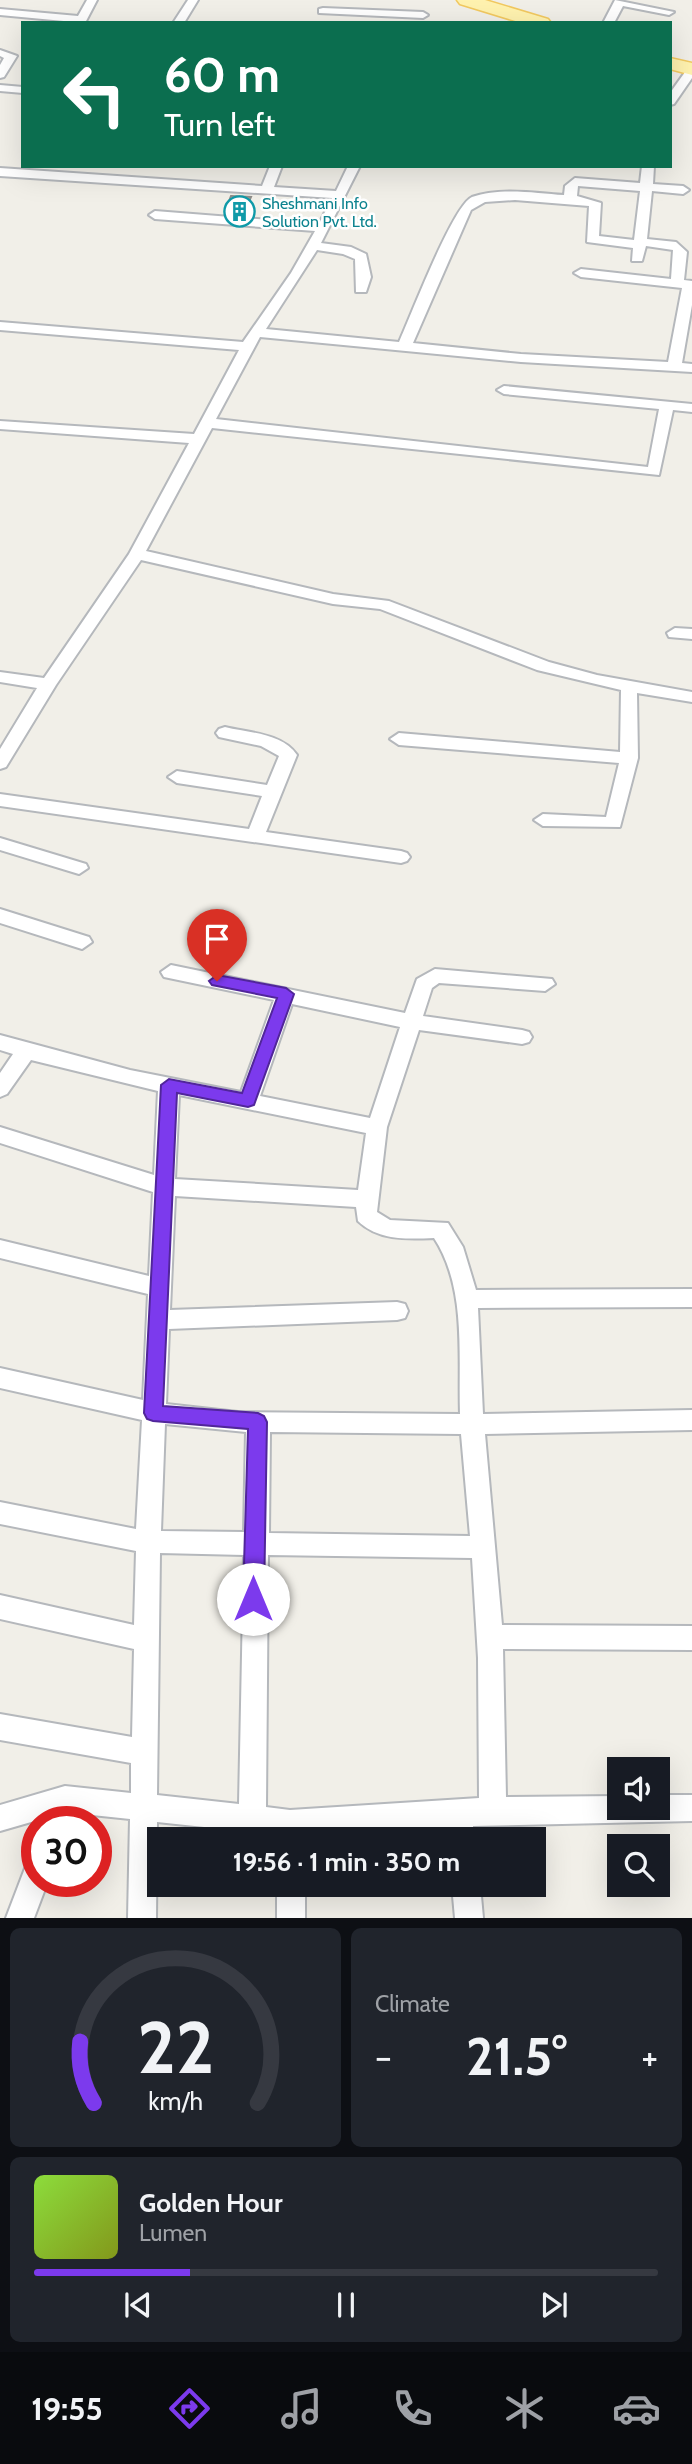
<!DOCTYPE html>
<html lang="en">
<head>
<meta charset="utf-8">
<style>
  :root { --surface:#171b24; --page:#20242c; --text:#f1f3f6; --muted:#9ea1a6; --line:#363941; --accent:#7c3aed }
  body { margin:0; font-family:Cabin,sans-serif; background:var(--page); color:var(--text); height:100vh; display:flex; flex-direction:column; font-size:26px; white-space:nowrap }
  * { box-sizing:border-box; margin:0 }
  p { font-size:23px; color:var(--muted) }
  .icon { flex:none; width:38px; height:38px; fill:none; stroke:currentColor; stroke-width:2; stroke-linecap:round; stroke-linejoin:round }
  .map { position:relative; height:1918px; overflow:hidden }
  .panel { display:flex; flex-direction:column; gap:10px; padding:10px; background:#0d0f14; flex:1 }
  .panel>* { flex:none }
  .top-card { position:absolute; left:21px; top:21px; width:651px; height:147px; border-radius:0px; box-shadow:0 7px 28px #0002; background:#0b6e4f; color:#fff; overflow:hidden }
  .controls { position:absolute; left:607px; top:1757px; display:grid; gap:14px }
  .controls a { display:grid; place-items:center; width:63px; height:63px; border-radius:0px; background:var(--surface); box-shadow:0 7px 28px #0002; font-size:35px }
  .speed { position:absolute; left:21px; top:1806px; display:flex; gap:14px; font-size:35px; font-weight:700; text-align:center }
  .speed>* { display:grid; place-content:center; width:91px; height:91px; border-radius:50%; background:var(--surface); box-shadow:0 7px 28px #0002; line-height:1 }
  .speed .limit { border:10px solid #d22; background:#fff; color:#111 }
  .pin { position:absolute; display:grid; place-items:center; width:60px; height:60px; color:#fff; margin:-72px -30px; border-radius:50% 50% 50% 0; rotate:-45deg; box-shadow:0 0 7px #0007 }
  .pin .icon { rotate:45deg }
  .me { position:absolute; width:77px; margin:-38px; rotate:0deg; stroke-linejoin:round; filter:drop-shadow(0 0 5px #0008) }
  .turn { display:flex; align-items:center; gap:24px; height:147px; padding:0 28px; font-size:32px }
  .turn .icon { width:91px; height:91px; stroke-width:2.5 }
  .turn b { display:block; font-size:49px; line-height:60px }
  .big { font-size:52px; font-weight:700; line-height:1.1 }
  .panel .card { flex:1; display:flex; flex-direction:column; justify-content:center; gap:10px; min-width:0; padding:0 24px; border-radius:10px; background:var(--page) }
  .panel .dial { align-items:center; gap:0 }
  .dial svg { height:182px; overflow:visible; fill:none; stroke:var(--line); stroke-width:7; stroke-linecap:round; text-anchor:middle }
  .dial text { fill:var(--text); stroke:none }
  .song { display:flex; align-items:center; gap:21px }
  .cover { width:84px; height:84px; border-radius:10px; background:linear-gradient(135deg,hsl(90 70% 55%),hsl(70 70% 35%)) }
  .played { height:7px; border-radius:4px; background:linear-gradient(90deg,var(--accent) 25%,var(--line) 25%) }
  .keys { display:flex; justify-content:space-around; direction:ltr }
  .heat { display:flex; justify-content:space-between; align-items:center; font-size:38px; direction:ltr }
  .panel .tiles { flex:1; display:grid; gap:10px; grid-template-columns:1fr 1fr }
  .card:last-child { grid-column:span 2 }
  .trip { position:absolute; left:147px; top:1827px; width:399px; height:70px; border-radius:0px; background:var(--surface); box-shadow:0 7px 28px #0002; font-weight:700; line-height:70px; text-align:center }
  .tab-bar { display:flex; height:112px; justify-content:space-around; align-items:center; background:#090b0e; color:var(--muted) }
  .tab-bar .icon { width:49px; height:49px }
  .tab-bar .on { color:var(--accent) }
  .tab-bar b { font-size:32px; color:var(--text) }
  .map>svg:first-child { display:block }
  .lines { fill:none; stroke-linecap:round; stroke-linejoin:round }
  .minor-casing { stroke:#b5b8bc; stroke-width:4 }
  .primary-casing { stroke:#f2c960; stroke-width:3 }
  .minor { fill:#fff; fill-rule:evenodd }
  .primary { fill:#fff2af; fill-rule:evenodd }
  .wall { fill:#afaea9 }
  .shaded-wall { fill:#8f8d8a }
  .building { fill:#cccac5; stroke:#8f8d8a; stroke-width:2 }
  .route { fill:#7c3aed; stroke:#51269a; stroke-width:2 }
  .labels { text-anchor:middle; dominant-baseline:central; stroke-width:5; stroke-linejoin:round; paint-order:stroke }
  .far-culture-label { font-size:16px; fill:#0d838f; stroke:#fff; text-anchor:start }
</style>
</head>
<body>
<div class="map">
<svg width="692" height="1918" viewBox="0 0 692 1918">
  <rect width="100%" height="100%" fill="#f1efe8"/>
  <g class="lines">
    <defs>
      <g id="minor">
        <polygon points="87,0 97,0 85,23 0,15 0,9 78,16"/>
        <polygon points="188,0 198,0 184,23 173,23"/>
        <polygon points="615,0 674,12 669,15 623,6 614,23 603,23"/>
        <polygon points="323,8 423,12 428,15 423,18 319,13 319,9"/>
        <polygon points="0,50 17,56 4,77 0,78 0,65 4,58 0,56"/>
        <polygon points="692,67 692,78 674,104 670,105 670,93 688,68"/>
        <polygon points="0,85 23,87 23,93 0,91"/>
        <path d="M270,166H282L274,187L336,191L348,166H360L321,243L351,247L366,254L371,277L366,292H356L355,259L343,254L317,250L266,329L399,342C410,318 453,205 472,197C499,187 536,193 564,195L565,186L575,178L640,183L642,166H654L653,184L683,186L689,190L683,194L652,191L647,239L676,242L687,252L684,280L692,281V305L682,363L692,364V372L521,362L260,337L216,419L648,467L659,409L504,394L497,390L504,386L692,404V412L673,410L659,475L212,428L146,551L333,594L389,601L549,662L597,675L692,692V702L637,693L638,758L620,827L543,826L534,820L543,814L606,817L619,763L399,745L390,739L399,733L620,752L621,690L537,670L380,609L333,604L141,560L56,685L6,767L0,769V749L37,688L0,682V672L44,678L129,554L189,443L0,429V421L194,434L239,350L0,330V322L243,342L291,273L315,231L155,219L149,215L155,211L319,224L332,198L0,176V168L262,186ZM578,186L640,191L634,240L599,236L601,203L577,196ZM515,200L589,206L587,242L633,248L632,261H642L646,246L673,250L671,279L581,269L574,273L581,277L682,288L668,362L521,354L413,343L471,210L485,202Z"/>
        <polygon points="675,628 692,629 692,639 669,637 667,633"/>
        <path d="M225,727C249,733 282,733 297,755L266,832L401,851L407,853L410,857L407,861L401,863L0,806V794L249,829L262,796L177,783L168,777L177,771L267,785L279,756L261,746L219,737L216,733L219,729Z"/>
        <polygon points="0,838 86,864 88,868 79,874 0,850"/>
        <polygon points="0,909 89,937 92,942 82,949 0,923"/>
        <path d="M171,965L405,1013L417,979L435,969L552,979L555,984L545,991L439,983L432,988L423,1016L522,1030L529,1032L532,1037L529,1042L522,1044L419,1030L387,1127L377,1212L390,1220L448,1223L463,1247L476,1290L692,1289V1307L478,1308L483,1414L692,1410V1430L485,1434L502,1625L692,1626V1650L503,1649L506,1797L620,1796V1808H658V1795H692V1821L473,1826L474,1839H448L446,1827L290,1836L157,1822L156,1918H128L130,1819L73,1813L71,1822H44L45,1818L0,1831V1805L65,1786L131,1793V1763L0,1740V1714L132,1737L134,1649L0,1619V1595L134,1625L136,1551L0,1524V1502L136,1529L142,1420L0,1388V1368L143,1400L148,1294L0,1258V1240L149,1276L153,1192L0,1143V1127L154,1175L158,1091L31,1060L7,1094L0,1097V1073L13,1054L0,1050V1035L130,1070L241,1092L274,1000L164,977L161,972ZM292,1004L400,1027L370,1118L260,1096ZM179,1095L366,1133L358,1190L175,1179ZM175,1196L356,1207L358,1221C379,1241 407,1239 434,1238C467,1288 458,1356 460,1414L238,1412L166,1404L169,1329L397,1320L405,1318L408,1311L405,1304L397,1302L170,1310ZM165,1424L246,1432L244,1532L161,1531ZM270,1432L461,1434L470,1536L269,1533ZM160,1553L244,1555L239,1804L157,1795ZM268,1555L472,1558L478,1658L479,1798L290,1810L266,1807Z"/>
        <polygon points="37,1859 37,1881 48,1881 34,1918 6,1918 27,1863"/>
        <rect x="277" y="1885" width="28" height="33"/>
        <polygon points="452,1885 480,1885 483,1918 455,1918"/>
      </g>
      <g id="primary">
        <polygon points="457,0 485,0 548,19 551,23 522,23 460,4"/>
        <polygon points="670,58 692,63 692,75 670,69"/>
      </g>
    </defs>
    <use href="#minor" class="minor-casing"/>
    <use href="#primary" class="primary-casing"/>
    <use href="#minor" class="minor"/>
    <use href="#primary" class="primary"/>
  </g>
  <polygon class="wall" points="228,204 251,207 247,216 228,214"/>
  <polygon class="shaded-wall" points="251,197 251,207 247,216 247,206"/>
  <polygon class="building" points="231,196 251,197 247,206 228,204"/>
  <polygon class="route" points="217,975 286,988 294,994 254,1105 248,1107 177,1093 163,1406 258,1413 264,1416 267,1422 264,1599 261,1606 253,1609 246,1606 243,1599 248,1429 153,1421 147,1419 144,1413 161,1085 169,1079 242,1093 277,998 212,985 209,981"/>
  <defs>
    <symbol id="building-ring" viewBox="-11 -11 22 22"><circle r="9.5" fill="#fff" stroke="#0f9aa8" stroke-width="1.5"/><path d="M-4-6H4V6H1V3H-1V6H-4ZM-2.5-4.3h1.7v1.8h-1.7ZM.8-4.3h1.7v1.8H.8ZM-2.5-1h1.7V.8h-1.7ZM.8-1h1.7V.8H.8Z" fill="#0f9aa8"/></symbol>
  </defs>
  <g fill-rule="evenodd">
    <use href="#building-ring" x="222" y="194" width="35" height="35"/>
  </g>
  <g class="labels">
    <g class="far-culture-label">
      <text x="262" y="203">Sheshmani Info<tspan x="262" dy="18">Solution Pvt. Ltd.</tspan></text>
    </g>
  </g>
</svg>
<div class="controls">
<a><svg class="icon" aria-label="sound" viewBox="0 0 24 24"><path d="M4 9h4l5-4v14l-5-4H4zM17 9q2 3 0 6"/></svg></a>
<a><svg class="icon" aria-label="search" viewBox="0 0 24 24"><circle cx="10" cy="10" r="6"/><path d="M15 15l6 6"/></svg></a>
</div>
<div class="speed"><div class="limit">30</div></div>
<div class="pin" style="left:217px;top:981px;background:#d93025"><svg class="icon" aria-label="arrive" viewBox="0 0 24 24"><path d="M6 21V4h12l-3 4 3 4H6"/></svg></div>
<svg class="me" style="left:253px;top:1599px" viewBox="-20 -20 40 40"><circle r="19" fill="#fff"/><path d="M0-13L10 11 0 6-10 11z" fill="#7c3aed"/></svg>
<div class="trip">19:56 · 1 min · 350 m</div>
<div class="top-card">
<div class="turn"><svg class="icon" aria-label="left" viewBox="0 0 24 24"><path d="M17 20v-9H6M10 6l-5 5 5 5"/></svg><div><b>60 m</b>Turn left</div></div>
</div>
</div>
<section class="panel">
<div class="tiles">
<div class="card dial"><svg viewBox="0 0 100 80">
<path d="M14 69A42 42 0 1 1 86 69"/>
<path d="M14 69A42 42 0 0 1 8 42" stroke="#7c3aed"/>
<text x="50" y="56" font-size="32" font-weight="700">22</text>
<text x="50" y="72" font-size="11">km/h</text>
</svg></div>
<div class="card"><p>Climate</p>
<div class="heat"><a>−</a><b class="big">21.5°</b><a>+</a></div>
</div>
<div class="card">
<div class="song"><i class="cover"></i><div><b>Golden Hour</b><p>Lumen</p></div></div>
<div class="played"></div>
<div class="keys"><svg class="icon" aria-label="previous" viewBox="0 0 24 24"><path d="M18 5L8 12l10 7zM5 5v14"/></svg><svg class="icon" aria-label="pause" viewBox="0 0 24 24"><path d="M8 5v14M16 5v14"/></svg><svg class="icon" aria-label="next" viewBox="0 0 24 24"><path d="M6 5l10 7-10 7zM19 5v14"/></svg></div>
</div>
</div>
</section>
<nav class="tab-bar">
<b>19:55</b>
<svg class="icon on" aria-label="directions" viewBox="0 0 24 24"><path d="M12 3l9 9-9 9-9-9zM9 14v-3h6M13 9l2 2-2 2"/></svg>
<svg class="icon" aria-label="music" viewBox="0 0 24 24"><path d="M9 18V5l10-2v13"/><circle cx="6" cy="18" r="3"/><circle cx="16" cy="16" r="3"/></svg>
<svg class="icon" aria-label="phone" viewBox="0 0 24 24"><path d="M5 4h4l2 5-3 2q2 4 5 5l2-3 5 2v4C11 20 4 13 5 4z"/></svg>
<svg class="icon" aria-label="climate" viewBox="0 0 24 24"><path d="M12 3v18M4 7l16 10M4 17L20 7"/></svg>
<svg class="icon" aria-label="car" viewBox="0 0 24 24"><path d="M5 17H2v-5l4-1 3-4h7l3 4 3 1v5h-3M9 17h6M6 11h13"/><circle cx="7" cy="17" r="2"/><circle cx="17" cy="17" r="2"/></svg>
</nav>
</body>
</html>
